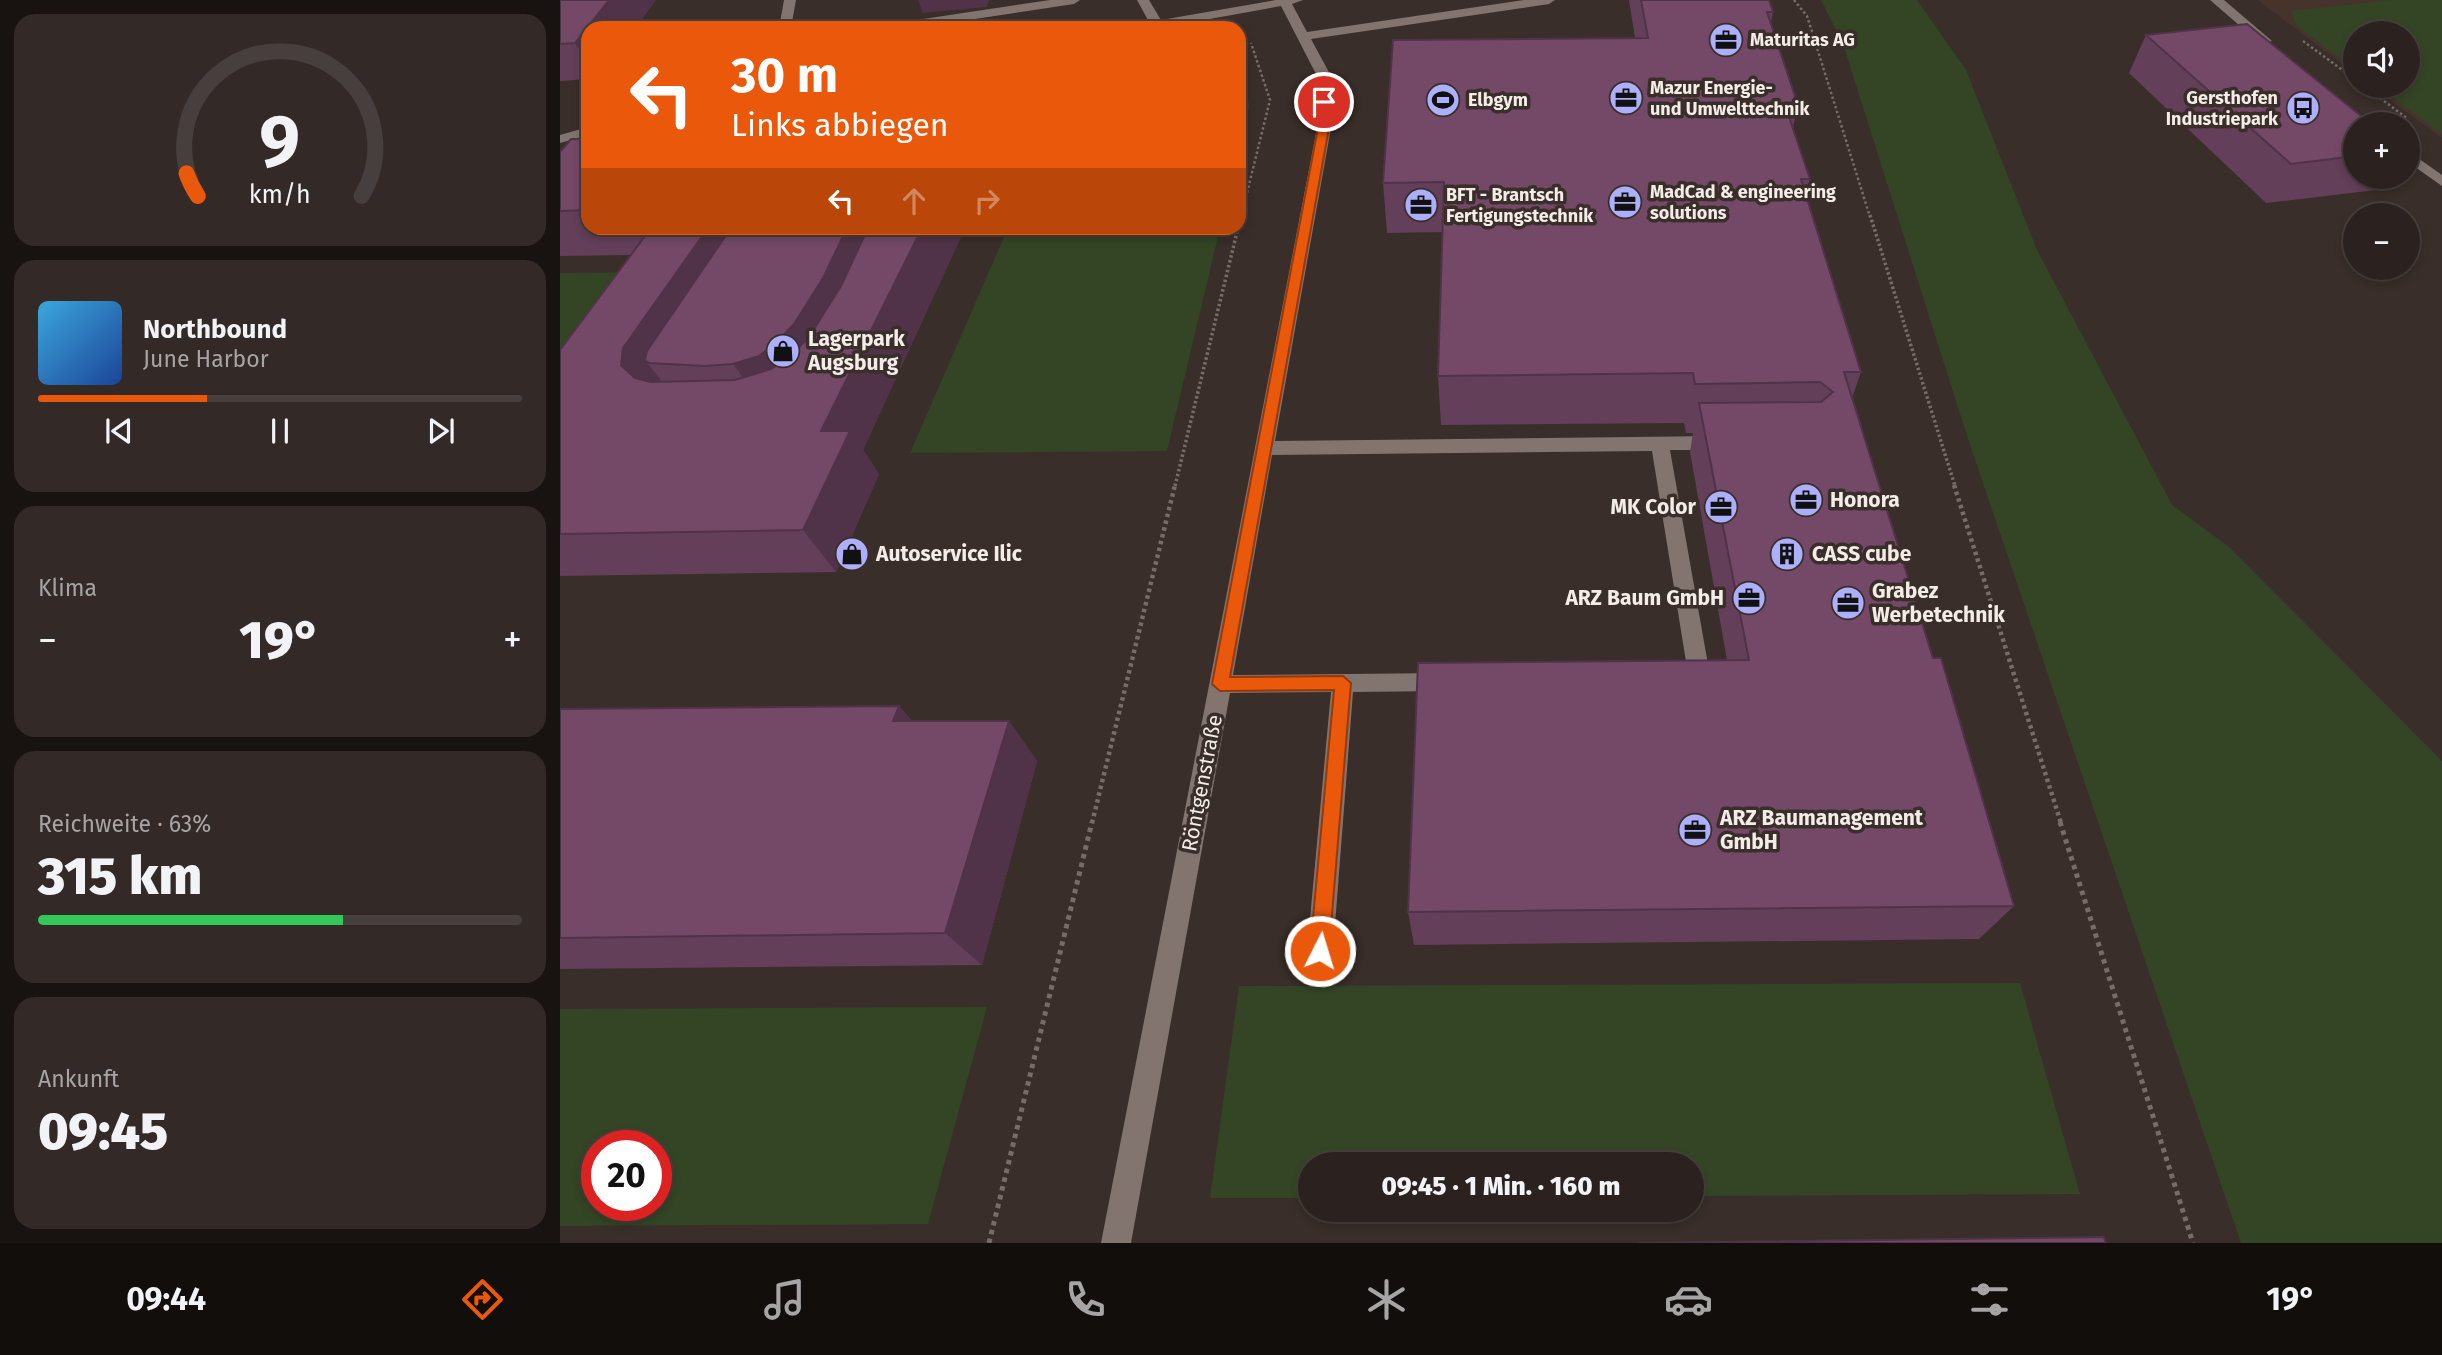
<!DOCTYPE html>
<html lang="de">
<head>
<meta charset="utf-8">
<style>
  :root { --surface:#2b221f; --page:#332a28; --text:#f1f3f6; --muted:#a6a4a4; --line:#473f3d; --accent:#ea580c }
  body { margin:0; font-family:"Fira Sans",sans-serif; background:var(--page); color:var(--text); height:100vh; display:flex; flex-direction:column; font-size:26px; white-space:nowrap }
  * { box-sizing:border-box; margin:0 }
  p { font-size:23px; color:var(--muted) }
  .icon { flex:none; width:38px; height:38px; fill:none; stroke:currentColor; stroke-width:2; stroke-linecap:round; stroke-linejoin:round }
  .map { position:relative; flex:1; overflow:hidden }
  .sheet { display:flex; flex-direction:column; gap:14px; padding:14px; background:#181311; width:560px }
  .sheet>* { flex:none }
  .hud { position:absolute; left:21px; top:21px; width:665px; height:214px; border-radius:21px; box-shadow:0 4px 10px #0003,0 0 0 2px var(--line); background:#ea580c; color:#fff; overflow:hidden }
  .buttons { position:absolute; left:1783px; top:21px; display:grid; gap:14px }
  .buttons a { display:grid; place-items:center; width:77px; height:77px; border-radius:50%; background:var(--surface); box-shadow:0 4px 10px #0003,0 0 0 2px var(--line); font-size:35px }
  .speed { position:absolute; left:21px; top:1130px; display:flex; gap:14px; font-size:35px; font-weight:700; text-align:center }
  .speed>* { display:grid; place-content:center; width:91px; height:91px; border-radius:50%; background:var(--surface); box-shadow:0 4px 10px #0003,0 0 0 2px var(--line); line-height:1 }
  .speed .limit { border:10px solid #d22; background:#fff; color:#111 }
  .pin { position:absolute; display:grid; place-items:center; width:60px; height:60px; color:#fff; margin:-30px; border:4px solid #fff; border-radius:50%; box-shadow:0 2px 7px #0007 }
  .me { position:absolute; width:77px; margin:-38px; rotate:5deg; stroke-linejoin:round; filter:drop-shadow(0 0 5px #0008) }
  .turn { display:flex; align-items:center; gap:24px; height:147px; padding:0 35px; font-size:32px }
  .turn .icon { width:91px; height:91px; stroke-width:2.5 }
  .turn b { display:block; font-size:49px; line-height:60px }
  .lanes { display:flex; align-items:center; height:66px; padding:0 35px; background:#0003; justify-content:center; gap:35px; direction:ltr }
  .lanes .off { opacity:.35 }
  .big { font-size:52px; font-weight:800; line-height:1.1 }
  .sheet .widget { flex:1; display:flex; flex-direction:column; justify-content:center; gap:10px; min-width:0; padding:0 24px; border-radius:21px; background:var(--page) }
  .sheet .dial { align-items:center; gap:0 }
  .dial svg { height:182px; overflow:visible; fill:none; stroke:var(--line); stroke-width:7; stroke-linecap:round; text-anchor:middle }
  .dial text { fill:var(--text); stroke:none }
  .song { display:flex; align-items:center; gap:21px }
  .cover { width:84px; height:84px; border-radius:10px; background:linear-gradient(135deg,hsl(200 70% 55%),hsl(220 70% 35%)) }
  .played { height:7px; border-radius:4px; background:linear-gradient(90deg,var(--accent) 35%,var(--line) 35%) }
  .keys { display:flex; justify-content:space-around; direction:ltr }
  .heat { display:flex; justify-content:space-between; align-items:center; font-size:38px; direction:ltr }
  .charge { height:10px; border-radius:5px; background:linear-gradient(90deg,#34c759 63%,var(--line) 0) }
  .trip { position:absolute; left:738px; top:1152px; width:406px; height:70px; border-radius:35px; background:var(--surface); box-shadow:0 4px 10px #0003,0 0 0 2px var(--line); font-weight:800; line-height:70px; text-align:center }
  .menu { display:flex; height:112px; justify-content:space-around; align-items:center; background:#110e0c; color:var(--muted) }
  .menu .icon { width:49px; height:49px }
  .menu .current { color:var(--accent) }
  .menu b { font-size:32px; color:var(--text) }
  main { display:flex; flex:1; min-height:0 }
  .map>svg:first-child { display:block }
  .industrial { fill:#46342c }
  .green { fill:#344525; fill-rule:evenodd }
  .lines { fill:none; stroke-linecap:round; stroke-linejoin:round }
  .path-far3 { stroke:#766c68; stroke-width:2.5; stroke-dasharray:2.5 2.5; stroke-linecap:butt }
  .path-far2 { stroke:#766c68; stroke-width:3.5; stroke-dasharray:2.5 2.5; stroke-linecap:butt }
  .path-far1 { stroke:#766c68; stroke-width:4.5; stroke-dasharray:3.5 3.5; stroke-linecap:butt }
  .path { stroke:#766c68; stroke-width:5; stroke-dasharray:4.5 4.5; stroke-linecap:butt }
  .minor { fill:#82746f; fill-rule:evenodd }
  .wall { fill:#633f59 }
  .shaded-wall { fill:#503348 }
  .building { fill:#734967; stroke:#503348; stroke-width:2 }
  .route { fill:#ea580c; stroke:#983908; stroke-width:2 }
  .labels { text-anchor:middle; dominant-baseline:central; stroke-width:7; stroke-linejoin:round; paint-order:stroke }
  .far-poi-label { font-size:18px; font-weight:bold; fill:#f4ece9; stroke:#392e29; text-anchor:start }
  .poi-label { font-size:21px; font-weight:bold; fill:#f4ece9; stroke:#392e29; text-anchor:start }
  .street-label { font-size:21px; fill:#f4ece9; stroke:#392e29 }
</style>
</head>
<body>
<main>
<section class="sheet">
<div class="widget dial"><svg viewBox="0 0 100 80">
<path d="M14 69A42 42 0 1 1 86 69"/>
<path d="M14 69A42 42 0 0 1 9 59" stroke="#ea580c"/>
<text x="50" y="56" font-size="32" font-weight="700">9</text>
<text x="50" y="72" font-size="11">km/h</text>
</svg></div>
<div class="widget">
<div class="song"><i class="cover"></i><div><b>Northbound</b><p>June Harbor</p></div></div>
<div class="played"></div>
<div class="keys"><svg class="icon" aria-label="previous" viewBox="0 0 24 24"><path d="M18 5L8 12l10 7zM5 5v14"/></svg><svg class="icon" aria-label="pause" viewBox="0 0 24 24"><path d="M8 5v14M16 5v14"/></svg><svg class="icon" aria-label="next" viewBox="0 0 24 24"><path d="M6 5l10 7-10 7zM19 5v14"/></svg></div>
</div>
<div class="widget"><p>Klima</p>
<div class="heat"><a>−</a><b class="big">19°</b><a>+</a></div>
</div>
<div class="widget"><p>Reichweite · 63%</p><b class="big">315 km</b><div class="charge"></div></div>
<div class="widget"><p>Ankunft</p><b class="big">09:45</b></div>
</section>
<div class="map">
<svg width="1882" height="1243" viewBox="0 0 1882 1243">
  <rect width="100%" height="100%" fill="#392e29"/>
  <polygon class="industrial" points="1698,0 1882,0 1882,138 1811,86 1848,86 1848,33 1796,33 1795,74"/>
  <g class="green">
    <polygon points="1261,0 1357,0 1406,70 1477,250 1612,505 1668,546 1882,761 1882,1243 1681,1243 1408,439 1283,44"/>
    <polygon points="1833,0 1882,0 1882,134 1817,86 1848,86 1848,33 1796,33 1795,70 1737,26 1731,11"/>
    <polygon points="679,36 689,107 679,149"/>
    <polygon points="448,228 660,228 607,451 350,453"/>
    <polygon points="110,272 0,422 0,273"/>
    <polygon points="1460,983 1520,1194 1132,1196 1132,1164 751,1164 751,1198 650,1198 679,986"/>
    <path d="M427,1007L368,1224L0,1226V1009ZM96,1146V1206H37V1146Z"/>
  </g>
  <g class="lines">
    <g class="path-far3">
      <polyline points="1234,0 1247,16 1310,217"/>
      <polyline points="1743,41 1796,80"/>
      <polyline points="1804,86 1848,119"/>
      <polyline points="681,217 710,100 691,43"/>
    </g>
    <g class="path-far2">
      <polyline points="1310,215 1395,486"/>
      <polyline points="679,225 681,215"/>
      <polyline points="615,486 678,228"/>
    </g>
    <g class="path-far1">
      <polyline points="1394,485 1501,823"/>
      <polyline points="532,823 615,485"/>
    </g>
    <g class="path">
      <polyline points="1500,822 1633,1243"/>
      <polyline points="429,1243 532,822"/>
    </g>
    <g class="minor">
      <polygon points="224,0 236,0 231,28 219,28"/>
      <polygon points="490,0 520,0 514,4 355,28 324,28 330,24"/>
      <polygon points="577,0 589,0 601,20 716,0 743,0 732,4 747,32 964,0 995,0 989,4 751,39 771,76 771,128 715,441 1158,436 1167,443 1158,450 1110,450 1151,681 1148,687 1140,690 1127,687 1124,681 1128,674 1092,451 712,455 673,675 885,673 893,675 896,682 893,689 885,691 793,692 773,951 769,960 760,964 751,960 747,951 771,692 670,693 571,1243 541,1243 757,128 757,76 721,6 600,28 572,28 589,22"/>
      <polygon points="1650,0 1664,0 1712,41 1701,44"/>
      <polygon points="28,127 28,135 0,143 0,135"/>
      <polygon points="1848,151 1882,175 1882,186 1848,162"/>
    </g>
  </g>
  <g class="wall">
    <polygon points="0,0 28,28 28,79 0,81"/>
    <polygon points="1069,0 1209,0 1213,12 1211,22 1238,105 1233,127 1250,179 1246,196 1301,372 1292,398 1373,658 1454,906 1419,939 854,945 848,912 1167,660 1130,452 1133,433 1126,433 1124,423 881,425 878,376 883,232 827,233 823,183 1075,38"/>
    <polygon points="1586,35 1796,124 1796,177 1825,177 1816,190 1706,203 1569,73"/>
    <polygon points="28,139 28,228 405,228 303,450 319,474 276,572 0,576 0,350 71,255 0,256 0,152"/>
    <polygon points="339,706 352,721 449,721 477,761 422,965 0,969 0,709"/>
  </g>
  <g class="shaded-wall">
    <polygon points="49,0 96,0 76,28 28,28 28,62 15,43"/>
    <polygon points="358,0 429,0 427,7 363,13"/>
    <polygon points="148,228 207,228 85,360 105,385 98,409 61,365 63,348"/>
    <polygon points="287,228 331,228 206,408 173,364"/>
    <polygon points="362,228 405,228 303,450 319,474 276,572 243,530 261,431"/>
    <polygon points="339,706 374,747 333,721"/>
    <polygon points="449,721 477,761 422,965 385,933"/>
  </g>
  <g class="building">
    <polygon points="0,0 49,0 15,43 0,44"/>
    <polygon points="1081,0 1209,0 1213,12 1207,12 1238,105 1225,105 1250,179 1241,179 1301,372 1284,372 1373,658 1381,658 1454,906 848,912 858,663 1189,660 1139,403 1261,402 1273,392 1260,382 1135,384 1133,373 878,376 884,182 823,183 833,40 1088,38"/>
    <polygon points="1687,24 1811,124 1796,124 1796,156 1731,164 1586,35"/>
    <polygon points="11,139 28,139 28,210 0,211 0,152"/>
    <polygon points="91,228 148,228 63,348 61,365 75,378 91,382 175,380 211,369 230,357 249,337 281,286 308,228 362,228 261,431 290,431 243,530 0,534 0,350"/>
    <polygon points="171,228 287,228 263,278 234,324 217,342 199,356 173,364 145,366 89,363 85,360 87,351"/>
    <polygon points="339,706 333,721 449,721 385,933 0,938 0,709"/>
    <polygon points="1544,1237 1546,1243 1079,1243"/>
  </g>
  <polygon class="route" points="764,99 769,102 769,128 670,677 783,676 791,683 769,951 767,958 760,960 753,958 750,951 774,690 660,691 652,684 758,128 759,102"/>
  <defs>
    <symbol id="office-disc" viewBox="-11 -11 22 22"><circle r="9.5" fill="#acaffb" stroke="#392e29"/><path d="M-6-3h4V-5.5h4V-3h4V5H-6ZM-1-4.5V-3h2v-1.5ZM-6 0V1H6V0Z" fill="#111"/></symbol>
    <symbol id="stadium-disc" viewBox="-11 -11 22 22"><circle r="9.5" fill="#acaffb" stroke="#392e29"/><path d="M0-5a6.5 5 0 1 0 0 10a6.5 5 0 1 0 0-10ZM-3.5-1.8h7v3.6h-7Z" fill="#111"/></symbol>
    <symbol id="bus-disc" viewBox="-11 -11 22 22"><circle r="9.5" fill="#acaffb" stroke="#392e29"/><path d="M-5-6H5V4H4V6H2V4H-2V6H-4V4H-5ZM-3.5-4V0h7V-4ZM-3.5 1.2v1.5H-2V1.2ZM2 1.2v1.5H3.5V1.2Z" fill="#111"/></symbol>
    <symbol id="shop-disc" viewBox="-11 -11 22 22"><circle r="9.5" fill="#acaffb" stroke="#392e29"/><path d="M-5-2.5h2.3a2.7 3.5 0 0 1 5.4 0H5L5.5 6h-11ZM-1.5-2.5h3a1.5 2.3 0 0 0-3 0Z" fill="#111"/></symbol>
    <symbol id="building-disc" viewBox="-11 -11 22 22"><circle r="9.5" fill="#acaffb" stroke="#392e29"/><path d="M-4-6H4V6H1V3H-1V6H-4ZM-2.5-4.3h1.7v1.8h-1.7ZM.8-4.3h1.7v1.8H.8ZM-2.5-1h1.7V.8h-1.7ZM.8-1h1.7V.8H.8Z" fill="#111"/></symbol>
  </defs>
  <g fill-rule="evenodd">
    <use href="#office-disc" x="1147" y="21" width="38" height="38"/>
    <use href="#office-disc" x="1047" y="79" width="38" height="38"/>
    <use href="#stadium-disc" x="864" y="81" width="38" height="38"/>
    <use href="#bus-disc" x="1724" y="89" width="38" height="38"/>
    <use href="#office-disc" x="1046" y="183" width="38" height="38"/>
    <use href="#office-disc" x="842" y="186" width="38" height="38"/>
    <use href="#shop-disc" x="204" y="332" width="38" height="38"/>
    <use href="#office-disc" x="1227" y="481" width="38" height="38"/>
    <use href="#office-disc" x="1142" y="488" width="38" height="38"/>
    <use href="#shop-disc" x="273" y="535" width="38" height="38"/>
    <use href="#building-disc" x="1208" y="535" width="38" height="38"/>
    <use href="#office-disc" x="1170" y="579" width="38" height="38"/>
    <use href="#office-disc" x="1269" y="584" width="38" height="38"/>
    <use href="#office-disc" x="1116" y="811" width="38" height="38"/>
  </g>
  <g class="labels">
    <g class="far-poi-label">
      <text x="1190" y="40">Maturitas AG</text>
      <text x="1090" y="88">Mazur Energie-<tspan x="1090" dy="21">und Umwelttechnik</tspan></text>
      <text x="1718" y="98" text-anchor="end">Gersthofen<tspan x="1718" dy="21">Industriepark</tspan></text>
      <text x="908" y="100">Elbgym</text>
      <text x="1090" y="192">MadCad &amp; engineering<tspan x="1090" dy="21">solutions</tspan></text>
      <text x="886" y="195">BFT - Brantsch<tspan x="886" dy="21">Fertigungstechnik</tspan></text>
    </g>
    <g class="poi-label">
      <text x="248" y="339">Lagerpark<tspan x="248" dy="24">Augsburg</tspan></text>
      <text x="1270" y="500">Honora</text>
      <text x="1136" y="507" text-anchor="end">MK Color</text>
      <text x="316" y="554">Autoservice Ilic</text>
      <text x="1252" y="554">CASS cube</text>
      <text x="1312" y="591">Grabez<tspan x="1312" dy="24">Werbetechnik</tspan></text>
      <text x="1164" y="598" text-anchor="end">ARZ Baum GmbH</text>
      <text x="1160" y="818">ARZ Baumanagement<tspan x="1160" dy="24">GmbH</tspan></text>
    </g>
    <g class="street-label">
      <text transform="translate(642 783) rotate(-79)">Röntgenstraße</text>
    </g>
  </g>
</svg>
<div class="buttons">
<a><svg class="icon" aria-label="sound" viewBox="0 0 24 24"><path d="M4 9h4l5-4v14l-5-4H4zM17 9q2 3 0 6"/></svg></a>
<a>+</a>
<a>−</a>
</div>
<div class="speed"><div class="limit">20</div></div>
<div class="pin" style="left:764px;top:102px;background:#d93025"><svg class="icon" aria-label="arrive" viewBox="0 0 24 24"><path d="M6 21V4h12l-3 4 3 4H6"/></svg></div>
<svg class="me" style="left:760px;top:951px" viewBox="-20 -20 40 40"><circle r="17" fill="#ea580c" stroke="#fff" stroke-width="3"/><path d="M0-11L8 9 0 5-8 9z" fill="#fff"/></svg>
<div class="trip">09:45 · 1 Min. · 160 m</div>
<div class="hud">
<div class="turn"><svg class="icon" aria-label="left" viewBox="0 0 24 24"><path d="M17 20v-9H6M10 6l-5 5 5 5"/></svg><div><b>30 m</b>Links abbiegen</div></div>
<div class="lanes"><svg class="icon" aria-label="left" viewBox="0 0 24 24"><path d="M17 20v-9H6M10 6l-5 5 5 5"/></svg><svg class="icon off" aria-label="ahead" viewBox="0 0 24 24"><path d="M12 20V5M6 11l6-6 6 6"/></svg><svg class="icon off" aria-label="right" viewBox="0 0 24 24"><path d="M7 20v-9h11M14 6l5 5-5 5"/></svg></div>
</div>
</div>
</main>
<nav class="menu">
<b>09:44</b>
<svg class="icon current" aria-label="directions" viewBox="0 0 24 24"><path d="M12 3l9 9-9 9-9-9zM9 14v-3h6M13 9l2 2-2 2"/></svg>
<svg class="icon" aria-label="music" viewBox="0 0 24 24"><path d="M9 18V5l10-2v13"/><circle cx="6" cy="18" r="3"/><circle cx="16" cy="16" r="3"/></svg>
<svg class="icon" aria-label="phone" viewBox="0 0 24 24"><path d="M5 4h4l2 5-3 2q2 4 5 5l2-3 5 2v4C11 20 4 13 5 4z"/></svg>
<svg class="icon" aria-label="climate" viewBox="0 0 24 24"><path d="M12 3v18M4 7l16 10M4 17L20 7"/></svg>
<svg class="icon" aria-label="car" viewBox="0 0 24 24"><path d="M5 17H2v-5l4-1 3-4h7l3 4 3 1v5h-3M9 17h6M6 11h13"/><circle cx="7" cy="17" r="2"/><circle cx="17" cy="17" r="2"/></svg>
<svg class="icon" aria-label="filters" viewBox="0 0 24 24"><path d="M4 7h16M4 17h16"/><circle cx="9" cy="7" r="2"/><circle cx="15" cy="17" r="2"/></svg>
<b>19°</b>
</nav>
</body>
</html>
